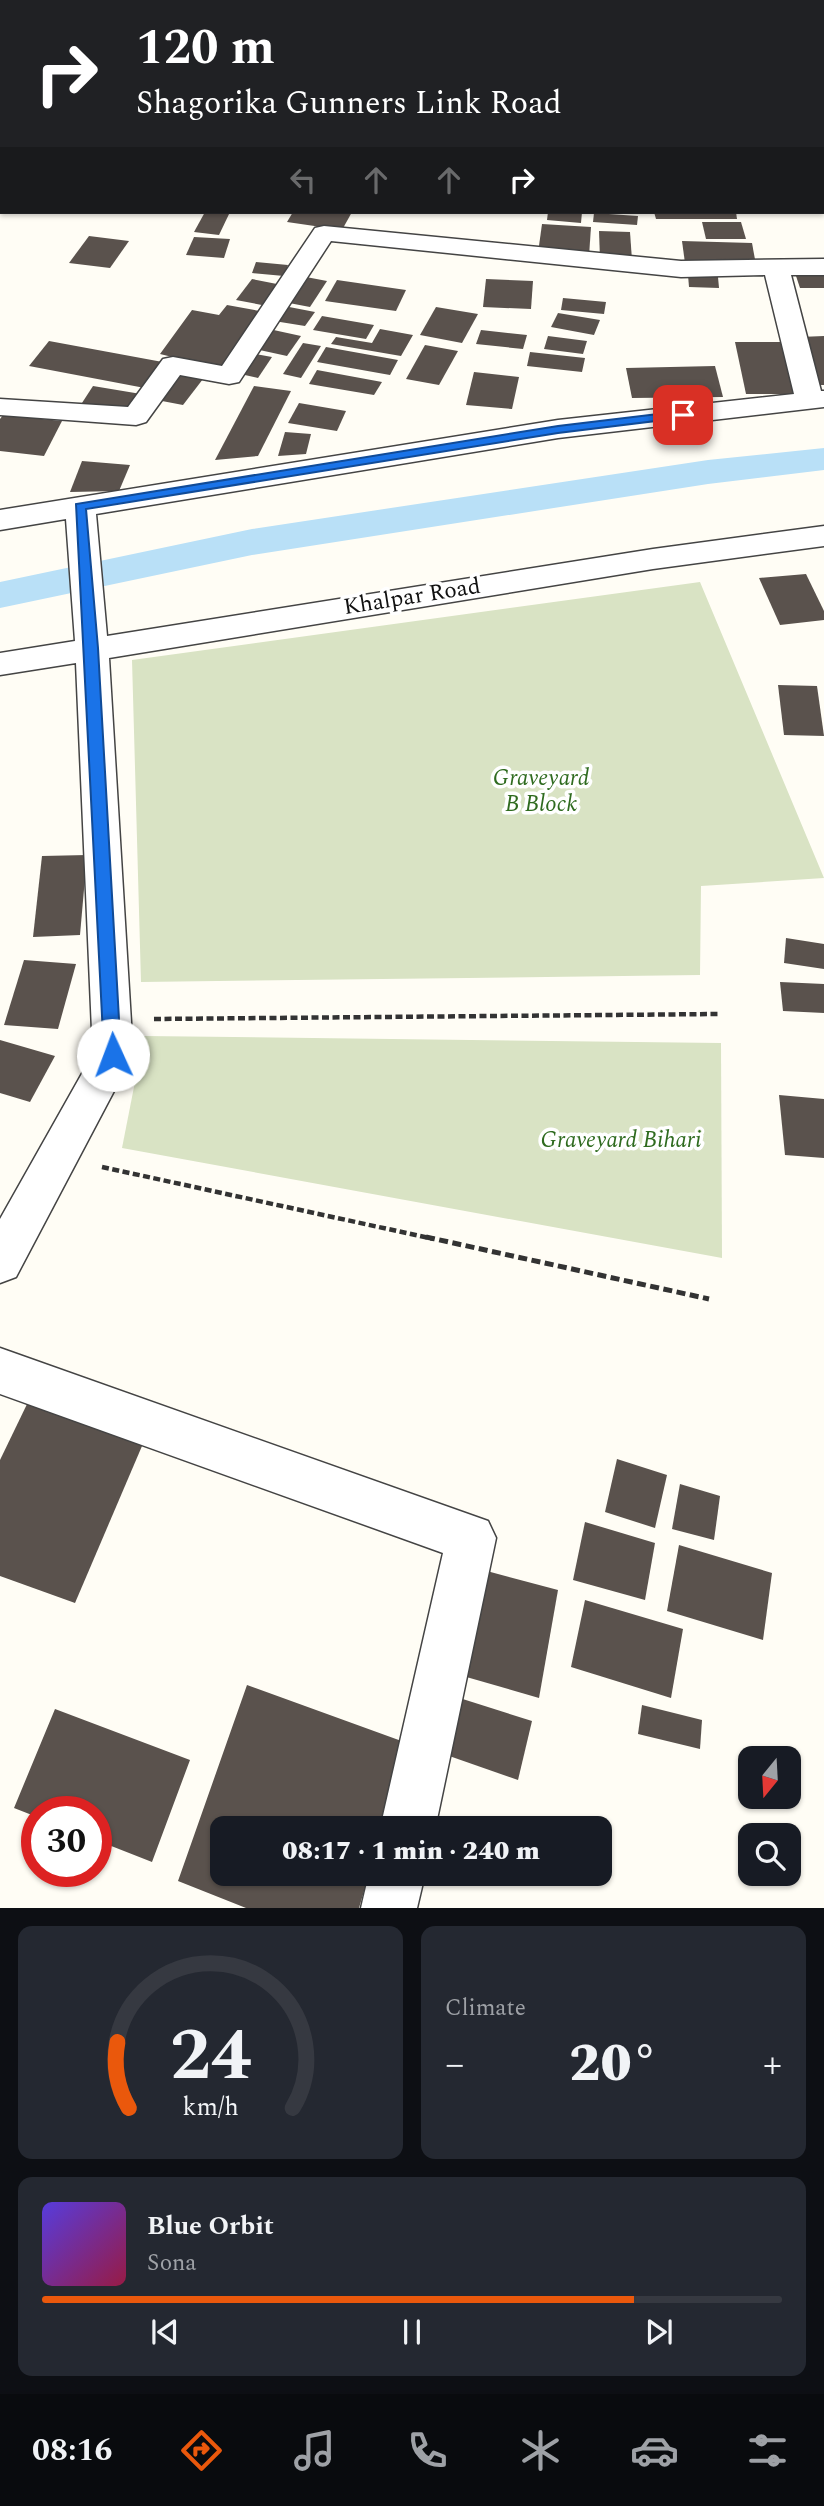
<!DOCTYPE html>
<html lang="en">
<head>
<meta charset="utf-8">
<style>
  :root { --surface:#171b24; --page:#242831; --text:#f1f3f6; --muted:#9ea1a6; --line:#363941; --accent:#ea580c }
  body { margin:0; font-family:Spectral,serif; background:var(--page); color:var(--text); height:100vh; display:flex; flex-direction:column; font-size:26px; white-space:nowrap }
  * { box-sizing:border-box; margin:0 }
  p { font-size:23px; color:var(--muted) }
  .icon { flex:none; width:38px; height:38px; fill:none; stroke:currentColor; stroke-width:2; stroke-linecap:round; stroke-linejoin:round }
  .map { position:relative; height:1908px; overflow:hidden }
  .side { display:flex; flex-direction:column; gap:18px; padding:18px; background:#0d0f14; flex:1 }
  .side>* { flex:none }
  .guide { position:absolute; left:0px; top:0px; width:824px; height:214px; box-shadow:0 2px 5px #0004; background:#202124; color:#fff; overflow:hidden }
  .needle { width:46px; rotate:198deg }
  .tools { position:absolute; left:738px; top:1746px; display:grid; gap:14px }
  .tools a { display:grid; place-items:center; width:63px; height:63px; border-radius:14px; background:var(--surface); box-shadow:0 2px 5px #0004; font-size:35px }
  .speed { position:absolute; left:21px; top:1796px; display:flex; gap:14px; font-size:35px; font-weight:700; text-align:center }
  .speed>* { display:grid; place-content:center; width:91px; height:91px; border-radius:50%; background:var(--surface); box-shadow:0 2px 5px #0004; line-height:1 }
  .speed .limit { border:10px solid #d22; background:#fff; color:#111 }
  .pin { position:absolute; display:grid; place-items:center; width:60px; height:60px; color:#fff; margin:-30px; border-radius:14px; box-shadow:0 4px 10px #0006 }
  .me { position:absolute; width:77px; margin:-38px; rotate:358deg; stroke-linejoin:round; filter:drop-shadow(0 0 5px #0008) }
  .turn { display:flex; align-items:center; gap:24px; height:147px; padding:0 21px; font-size:32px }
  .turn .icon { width:91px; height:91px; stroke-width:2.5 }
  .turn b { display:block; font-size:49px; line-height:60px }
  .lanes { display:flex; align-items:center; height:66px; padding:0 21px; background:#0003; justify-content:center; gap:35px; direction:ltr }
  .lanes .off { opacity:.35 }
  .big { font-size:52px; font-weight:800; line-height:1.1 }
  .side .tile { flex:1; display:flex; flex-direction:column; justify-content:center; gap:10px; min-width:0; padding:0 24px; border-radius:14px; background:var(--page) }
  .side .dial { align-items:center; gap:0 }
  .dial svg { height:182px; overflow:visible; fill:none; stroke:var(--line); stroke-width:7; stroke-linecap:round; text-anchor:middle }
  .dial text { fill:var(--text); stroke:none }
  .song { display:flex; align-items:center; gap:21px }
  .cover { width:84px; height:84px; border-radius:10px; background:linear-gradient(135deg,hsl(250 70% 55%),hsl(340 70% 35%)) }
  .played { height:7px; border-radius:4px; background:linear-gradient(90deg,var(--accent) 80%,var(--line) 80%) }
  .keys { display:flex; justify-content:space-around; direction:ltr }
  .heat { display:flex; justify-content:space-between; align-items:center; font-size:38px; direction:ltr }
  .side .tiles { flex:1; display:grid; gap:18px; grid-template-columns:1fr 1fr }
  .tile:last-child { grid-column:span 2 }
  .trip { position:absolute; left:210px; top:1816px; width:402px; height:70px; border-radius:14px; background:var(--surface); box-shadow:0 2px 5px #0004; font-weight:800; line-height:70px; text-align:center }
  .dock { display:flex; height:112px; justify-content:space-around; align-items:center; background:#090b0e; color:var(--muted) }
  .dock .icon { width:49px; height:49px }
  .dock .active { color:var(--accent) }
  .dock b { font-size:32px; color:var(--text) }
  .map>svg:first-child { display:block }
  .cemetery { fill:#d9e3c4 }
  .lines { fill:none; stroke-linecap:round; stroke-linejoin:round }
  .canal { fill:#b9e0f7; fill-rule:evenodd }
  .building { fill:#5a524d }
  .minor-casing { stroke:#444; stroke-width:3 }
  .path-far1 { stroke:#333; stroke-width:4.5; stroke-dasharray:7 3.5; stroke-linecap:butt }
  .path { stroke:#333; stroke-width:5; stroke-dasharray:9 4.5; stroke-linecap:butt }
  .minor { fill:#fff; fill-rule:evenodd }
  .route { fill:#1a73e8; stroke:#114b97; stroke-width:2 }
  .labels { text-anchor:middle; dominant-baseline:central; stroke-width:7; stroke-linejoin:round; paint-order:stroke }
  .street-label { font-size:23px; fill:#111; stroke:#fff }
  .park-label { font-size:23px; font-style:italic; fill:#2f6b1f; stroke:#fff }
</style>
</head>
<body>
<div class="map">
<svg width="824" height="1908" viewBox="0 0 824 1908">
  <rect width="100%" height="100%" fill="#fffdf5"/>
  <g class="cemetery">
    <polygon points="700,582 824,878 701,886 700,975 141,982 132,660"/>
    <polygon points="144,1036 721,1043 722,1258 122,1148"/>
  </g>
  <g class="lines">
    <polygon class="canal" points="824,448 824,470 708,484 252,555 0,608 0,582 252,529 708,460"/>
  </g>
  <g class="building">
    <polygon points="205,212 230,212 219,235 194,232"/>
    <polygon points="293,212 352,212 342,230 287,222"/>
    <polygon points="548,212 582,212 581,223 547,220"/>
    <polygon points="654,212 736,212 737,219 656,219"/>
    <polygon points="594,213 638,216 637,225 593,222"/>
    <polygon points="702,222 741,222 746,239 706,239"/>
    <polygon points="542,224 591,227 589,256 538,253"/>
    <polygon points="599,231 630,232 632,260 600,259"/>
    <polygon points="89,236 129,241 110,268 69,263"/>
    <polygon points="194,237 230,239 224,258 186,255"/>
    <polygon points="682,241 752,243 756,265 685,263"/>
    <polygon points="256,262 288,265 284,276 252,273"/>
    <polygon points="795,273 824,273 824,288 800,288"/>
    <polygon points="688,275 718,277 719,288 689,287"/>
    <polygon points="306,277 327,281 310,307 289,303"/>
    <polygon points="252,279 282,285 267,306 236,300"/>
    <polygon points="486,279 533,281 531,309 483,307"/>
    <polygon points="337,280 406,290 396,311 325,301"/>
    <polygon points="563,298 606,302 604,314 561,310"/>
    <polygon points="227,305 265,312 225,370 160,354 192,310 219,315"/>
    <polygon points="284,306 315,312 305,326 274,321"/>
    <polygon points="436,307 478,314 462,343 420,335"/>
    <polygon points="558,313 600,320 594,335 551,327"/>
    <polygon points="322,316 374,325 366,339 313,330"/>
    <polygon points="269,329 301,336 287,356 255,349"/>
    <polygon points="380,329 413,335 401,356 331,344 336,337 372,343"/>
    <polygon points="481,330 527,335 523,349 476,344"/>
    <polygon points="548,336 587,341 583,354 544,349"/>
    <polygon points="824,336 824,385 813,385 800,337"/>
    <polygon points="49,341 168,363 150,389 29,366"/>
    <polygon points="735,342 785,342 798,394 746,394"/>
    <polygon points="303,343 321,346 301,378 283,374"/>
    <polygon points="425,345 458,351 439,385 406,379"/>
    <polygon points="326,347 398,360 390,375 317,362"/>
    <polygon points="530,352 585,358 582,372 527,366"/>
    <polygon points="250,353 272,357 258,378 236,373"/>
    <polygon points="715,366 723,397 632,398 626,368"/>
    <polygon points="317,370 382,382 374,395 309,384"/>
    <polygon points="474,372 519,377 512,409 466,405"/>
    <polygon points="182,374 203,379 183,405 162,401"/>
    <polygon points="93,386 141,394 129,413 80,406"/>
    <polygon points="254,386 291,391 258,456 215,460"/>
    <polygon points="299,403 346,411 337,431 288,423"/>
    <polygon points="3,415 62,421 44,456 0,451 0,419"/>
    <polygon points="285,432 311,434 306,454 278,456"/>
    <polygon points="82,461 130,465 119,491 70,492"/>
    <polygon points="806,574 824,611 824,620 780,625 759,578"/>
    <polygon points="778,685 817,686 824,736 784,735"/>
    <polygon points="87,855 80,935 33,937 42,856"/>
    <polygon points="786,938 824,944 824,969 784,963"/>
    <polygon points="24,960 76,964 58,1029 4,1025"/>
    <polygon points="780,982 824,984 824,1013 783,1011"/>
    <polygon points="0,1040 55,1056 30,1102 0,1093"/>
    <polygon points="779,1095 824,1099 824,1158 785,1155"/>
    <polygon points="29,1400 145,1439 75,1603 0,1576 0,1460"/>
    <polygon points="617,1459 667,1475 655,1528 605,1512"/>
    <polygon points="680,1484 720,1496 714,1540 672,1529"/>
    <polygon points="585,1522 655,1543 645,1600 573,1580"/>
    <polygon points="679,1545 772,1573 763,1640 667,1611"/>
    <polygon points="472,1567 558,1590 539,1698 449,1672"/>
    <polygon points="585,1600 683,1629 671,1698 571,1667"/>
    <polygon points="247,1685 407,1743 382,1829 222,1829 222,1874 369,1874 359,1908 246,1908 178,1881"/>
    <polygon points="450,1695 532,1721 518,1780 435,1751"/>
    <polygon points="642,1705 702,1720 700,1749 638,1734"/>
    <polygon points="55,1709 190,1760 152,1862 96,1840 96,1811 37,1811 37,1817 14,1808"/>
  </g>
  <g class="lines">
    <defs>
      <g id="minor">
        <polygon points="191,0 211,0 190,2"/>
        <rect x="0" y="66" width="2" height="14"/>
        <polygon points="324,226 681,261 824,259 824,275 791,275 821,391 824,391 824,407 558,438 96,514 107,636 653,549 824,526 824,546 653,569 109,658 133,1055 16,1277 0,1283 0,1219 93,1054 76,663 0,675 0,653 75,641 66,519 0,530 0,510 558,420 794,394 765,275 681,277 331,241 239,382 229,384 180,375 146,422 136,425 0,415 0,399 128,407 163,359 173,357 222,366 315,228"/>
        <polygon points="0,1348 488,1521 496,1538 435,1829 380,1829 443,1553 0,1394"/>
        <polygon points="369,1874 425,1874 417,1908 361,1908"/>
      </g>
    </defs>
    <use href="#minor" class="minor-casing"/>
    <g class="path-far1">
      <polyline points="154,1019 719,1014"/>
      <polyline points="102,1167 434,1239"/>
    </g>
    <polyline class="path" points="426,1237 709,1299"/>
    <use href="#minor" class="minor"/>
  </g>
  <polygon class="route" points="683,411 688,412 688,417 558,433 86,509 98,648 121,1055 118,1060 107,1060 104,1055 76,504 558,426"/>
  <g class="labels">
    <g class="street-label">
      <text transform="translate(412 597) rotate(-9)">Khalpar Road</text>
    </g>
    <g class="park-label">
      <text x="541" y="778">Graveyard<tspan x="541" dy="26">B Block</tspan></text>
      <text x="621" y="1140">Graveyard Bihari</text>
    </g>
  </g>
</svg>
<div class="tools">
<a><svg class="needle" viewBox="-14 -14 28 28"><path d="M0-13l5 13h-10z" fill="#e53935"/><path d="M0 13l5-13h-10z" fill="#9ea1a6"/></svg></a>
<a><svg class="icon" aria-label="search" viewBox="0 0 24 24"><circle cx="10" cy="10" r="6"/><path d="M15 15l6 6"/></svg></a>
</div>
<div class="speed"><div class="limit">30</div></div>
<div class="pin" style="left:683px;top:415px;background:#d93025"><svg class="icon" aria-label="arrive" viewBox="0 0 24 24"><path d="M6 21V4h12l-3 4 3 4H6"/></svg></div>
<svg class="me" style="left:113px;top:1055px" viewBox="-20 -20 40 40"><circle r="19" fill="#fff"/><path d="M0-13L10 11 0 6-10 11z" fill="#1a73e8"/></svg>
<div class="trip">08:17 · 1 min · 240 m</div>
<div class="guide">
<div class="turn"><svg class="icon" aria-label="right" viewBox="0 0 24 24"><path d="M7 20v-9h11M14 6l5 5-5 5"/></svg><div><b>120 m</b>Shagorika Gunners Link Road</div></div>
<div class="lanes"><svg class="icon off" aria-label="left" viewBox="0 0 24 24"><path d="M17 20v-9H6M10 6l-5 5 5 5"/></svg><svg class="icon off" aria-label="ahead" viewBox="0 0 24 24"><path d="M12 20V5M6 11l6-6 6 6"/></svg><svg class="icon off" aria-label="ahead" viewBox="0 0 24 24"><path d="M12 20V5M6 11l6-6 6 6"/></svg><svg class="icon" aria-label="right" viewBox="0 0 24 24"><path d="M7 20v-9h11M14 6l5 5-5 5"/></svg></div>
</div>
</div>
<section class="side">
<div class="tiles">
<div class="tile dial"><svg viewBox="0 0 100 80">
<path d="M14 69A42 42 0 1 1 86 69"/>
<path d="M14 69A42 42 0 0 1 9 40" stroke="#ea580c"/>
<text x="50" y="56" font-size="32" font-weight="700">24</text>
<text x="50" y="72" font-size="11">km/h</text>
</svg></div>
<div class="tile"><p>Climate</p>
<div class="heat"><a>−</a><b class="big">20°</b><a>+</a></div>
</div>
<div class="tile">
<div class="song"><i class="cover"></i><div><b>Blue Orbit</b><p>Sona</p></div></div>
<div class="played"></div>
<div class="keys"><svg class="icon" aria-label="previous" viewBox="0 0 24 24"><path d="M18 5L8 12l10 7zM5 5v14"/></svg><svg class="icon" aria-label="pause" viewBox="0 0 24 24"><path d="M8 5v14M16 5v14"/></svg><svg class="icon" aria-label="next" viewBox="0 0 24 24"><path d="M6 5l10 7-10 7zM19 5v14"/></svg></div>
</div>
</div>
</section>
<nav class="dock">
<b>08:16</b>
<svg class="icon active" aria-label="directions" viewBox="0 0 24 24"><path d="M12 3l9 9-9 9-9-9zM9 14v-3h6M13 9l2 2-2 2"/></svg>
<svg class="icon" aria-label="music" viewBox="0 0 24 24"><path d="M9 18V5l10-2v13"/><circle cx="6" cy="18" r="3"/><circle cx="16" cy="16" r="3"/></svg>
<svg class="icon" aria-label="phone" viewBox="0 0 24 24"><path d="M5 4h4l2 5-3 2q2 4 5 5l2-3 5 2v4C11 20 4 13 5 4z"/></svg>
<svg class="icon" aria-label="climate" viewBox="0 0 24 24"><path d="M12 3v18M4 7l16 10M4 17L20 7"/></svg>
<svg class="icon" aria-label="car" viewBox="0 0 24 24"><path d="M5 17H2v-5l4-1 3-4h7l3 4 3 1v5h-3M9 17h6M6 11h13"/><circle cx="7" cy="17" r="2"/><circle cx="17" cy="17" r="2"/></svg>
<svg class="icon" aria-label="filters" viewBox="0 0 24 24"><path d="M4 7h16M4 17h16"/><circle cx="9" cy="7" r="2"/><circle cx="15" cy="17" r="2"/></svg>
</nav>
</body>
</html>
